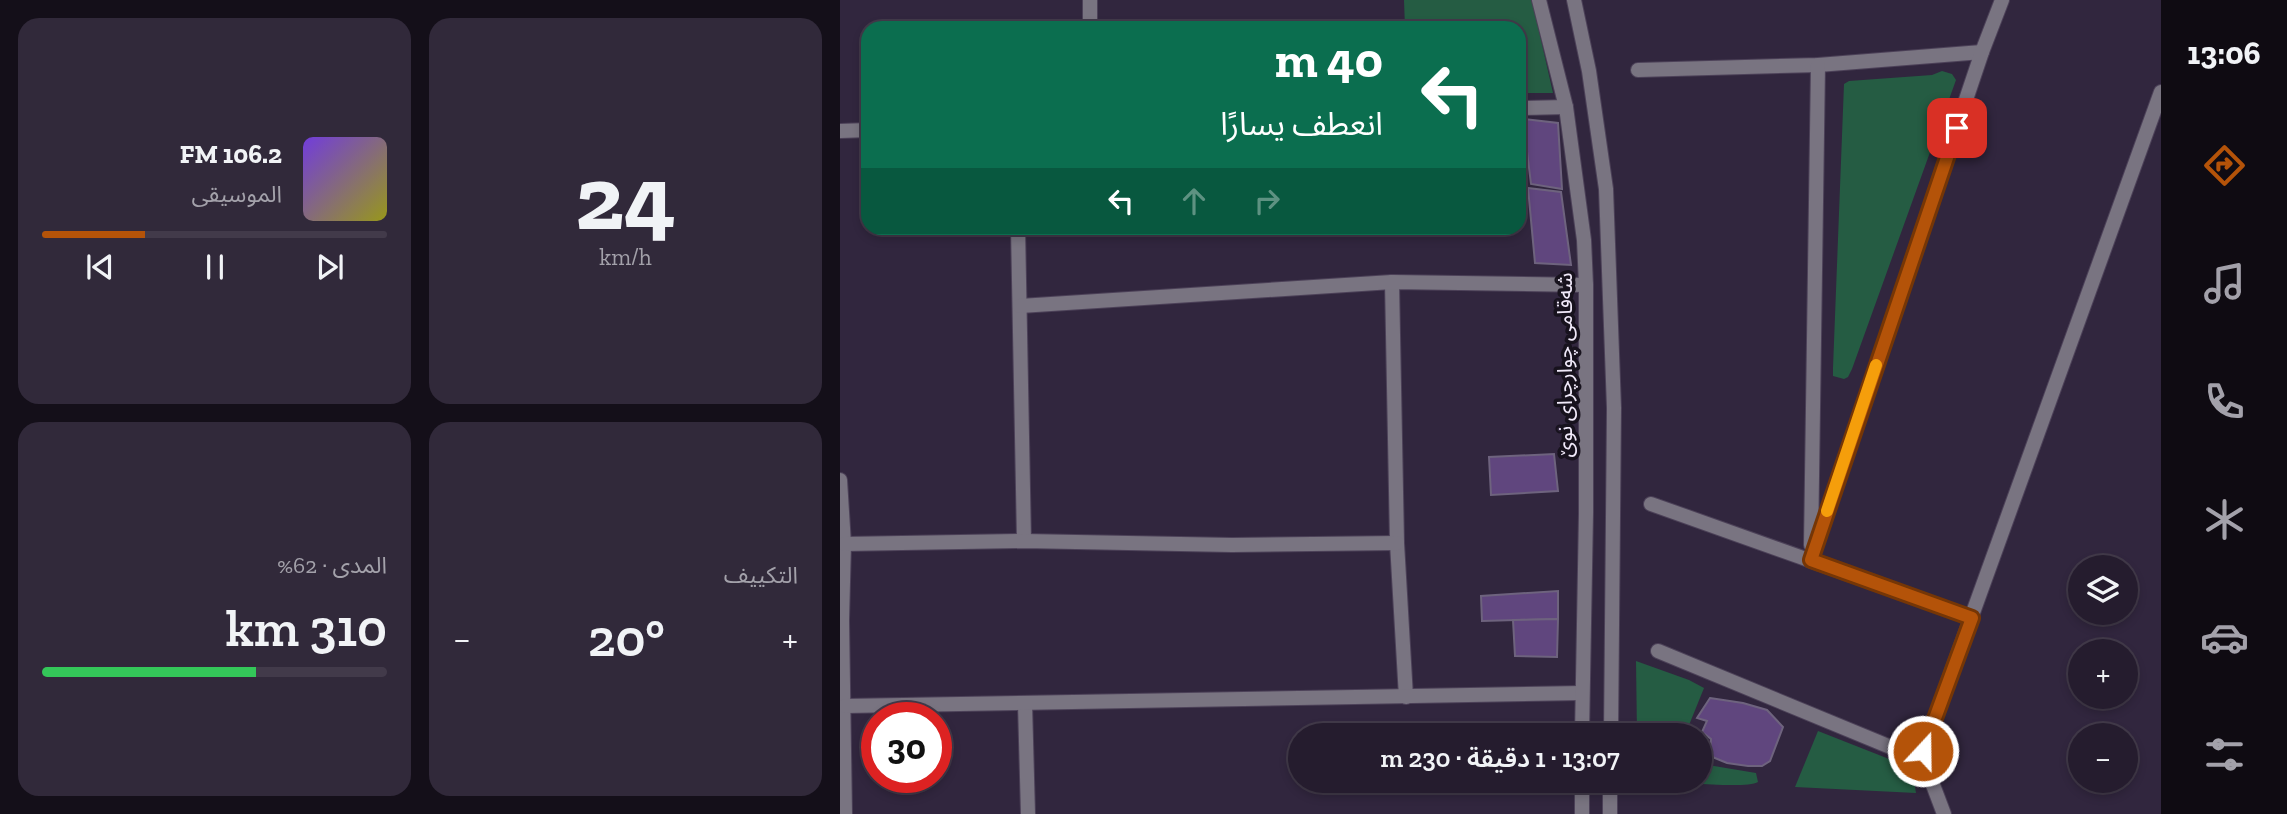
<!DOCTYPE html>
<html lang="ar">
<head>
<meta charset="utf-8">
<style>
  :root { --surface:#251c2e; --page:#31293a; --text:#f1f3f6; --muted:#a3a1aa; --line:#423a4a; --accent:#b45309 }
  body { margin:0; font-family:"Zilla Slab","Noto Sans Arabic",serif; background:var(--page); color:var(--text); direction:rtl; height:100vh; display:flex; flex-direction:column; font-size:26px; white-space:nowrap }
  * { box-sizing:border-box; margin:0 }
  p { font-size:23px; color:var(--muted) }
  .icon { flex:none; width:38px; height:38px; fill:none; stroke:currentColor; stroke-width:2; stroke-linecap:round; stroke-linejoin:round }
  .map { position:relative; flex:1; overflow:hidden; direction:ltr }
  .details { display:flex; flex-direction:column; gap:18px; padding:18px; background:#140f19; width:840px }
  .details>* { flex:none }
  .guide { position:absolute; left:21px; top:21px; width:665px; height:214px; border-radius:21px; box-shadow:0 4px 10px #0003,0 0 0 2px var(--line); direction:rtl; background:#0b6e4f; color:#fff; overflow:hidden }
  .tools { position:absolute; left:1228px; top:555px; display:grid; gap:14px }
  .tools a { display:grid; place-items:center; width:70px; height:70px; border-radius:50%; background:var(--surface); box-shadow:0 4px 10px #0003,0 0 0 2px var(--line); font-size:35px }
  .speed { position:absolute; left:21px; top:702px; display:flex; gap:14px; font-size:35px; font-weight:700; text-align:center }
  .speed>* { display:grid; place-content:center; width:91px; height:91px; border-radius:50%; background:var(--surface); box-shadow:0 4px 10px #0003,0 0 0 2px var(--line); line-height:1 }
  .speed .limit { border:10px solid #d22; background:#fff; color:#111 }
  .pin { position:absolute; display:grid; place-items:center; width:60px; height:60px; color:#fff; margin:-30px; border-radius:14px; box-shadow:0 4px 10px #0006 }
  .me { position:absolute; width:77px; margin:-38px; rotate:21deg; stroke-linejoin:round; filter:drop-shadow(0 0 5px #0008) }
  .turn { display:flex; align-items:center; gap:24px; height:147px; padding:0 28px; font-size:32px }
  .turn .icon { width:91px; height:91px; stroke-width:2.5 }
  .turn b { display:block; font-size:49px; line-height:60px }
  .lanes { display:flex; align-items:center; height:66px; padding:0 28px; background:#0003; justify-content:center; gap:35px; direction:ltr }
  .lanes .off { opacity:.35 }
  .big { font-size:52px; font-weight:600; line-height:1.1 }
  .details .tile { flex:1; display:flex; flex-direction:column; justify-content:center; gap:10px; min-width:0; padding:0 24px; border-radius:21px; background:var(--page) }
  .details .dial { align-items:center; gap:0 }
  .dial b { font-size:91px; line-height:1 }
  .song { display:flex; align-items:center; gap:21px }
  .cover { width:84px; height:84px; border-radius:10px; background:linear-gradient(135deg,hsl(260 70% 55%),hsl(60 70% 35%)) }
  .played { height:7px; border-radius:4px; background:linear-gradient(90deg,var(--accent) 30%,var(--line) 30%) }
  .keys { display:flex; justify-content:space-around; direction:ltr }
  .heat { display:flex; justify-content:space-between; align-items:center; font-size:38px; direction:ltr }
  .charge { height:10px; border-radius:5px; background:linear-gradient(90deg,#34c759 62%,var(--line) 0) }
  .details .tiles { flex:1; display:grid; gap:18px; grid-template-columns:repeat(2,1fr) }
  .trip { position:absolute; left:448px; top:723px; width:424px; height:70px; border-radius:35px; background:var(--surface); box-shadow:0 4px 10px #0003,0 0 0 2px var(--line); font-weight:600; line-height:70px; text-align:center; direction:rtl }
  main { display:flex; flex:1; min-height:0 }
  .menu { display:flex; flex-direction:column; width:126px; justify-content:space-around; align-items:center; background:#0f0b12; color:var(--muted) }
  .menu .icon { width:49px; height:49px }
  .menu .on { color:var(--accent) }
  .menu b { font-size:32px; color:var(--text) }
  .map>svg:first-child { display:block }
  .green { fill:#255c43 }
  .building { fill:#60467e; stroke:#6e637e; stroke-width:2 }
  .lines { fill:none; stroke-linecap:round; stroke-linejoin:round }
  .minor-casing { stroke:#4c4158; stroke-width:16 }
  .tertiary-casing { stroke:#4c4158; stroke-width:16 }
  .minor { stroke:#797481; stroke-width:14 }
  .tertiary { stroke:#797481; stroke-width:14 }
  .route-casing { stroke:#753606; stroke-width:18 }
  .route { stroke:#b45309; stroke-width:12 }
  .slow { stroke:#f59e0b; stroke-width:12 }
  .labels { text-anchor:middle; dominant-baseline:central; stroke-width:7; stroke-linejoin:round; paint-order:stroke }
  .street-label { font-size:21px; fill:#f0e9f9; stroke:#17121d }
</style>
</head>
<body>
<main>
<nav class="menu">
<b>13:06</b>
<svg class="icon on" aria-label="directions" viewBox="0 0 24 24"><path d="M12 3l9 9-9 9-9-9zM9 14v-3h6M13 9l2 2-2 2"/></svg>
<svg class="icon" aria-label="music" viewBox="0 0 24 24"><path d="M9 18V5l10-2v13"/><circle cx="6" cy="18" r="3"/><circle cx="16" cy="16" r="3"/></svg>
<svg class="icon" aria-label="phone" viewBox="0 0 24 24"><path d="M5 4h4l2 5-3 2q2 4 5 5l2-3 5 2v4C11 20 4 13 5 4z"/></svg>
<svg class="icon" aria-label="climate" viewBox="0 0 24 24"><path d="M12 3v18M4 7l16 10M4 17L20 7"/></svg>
<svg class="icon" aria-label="car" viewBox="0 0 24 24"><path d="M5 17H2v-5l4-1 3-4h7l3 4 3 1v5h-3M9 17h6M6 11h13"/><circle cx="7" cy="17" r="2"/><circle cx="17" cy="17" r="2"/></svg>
<svg class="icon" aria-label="filters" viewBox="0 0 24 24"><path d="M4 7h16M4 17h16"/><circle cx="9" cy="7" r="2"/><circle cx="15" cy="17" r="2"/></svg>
</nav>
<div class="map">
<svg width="1321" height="814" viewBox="0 0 1321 814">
  <rect width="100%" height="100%" fill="#31263e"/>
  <g class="green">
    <polygon points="564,0 692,0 713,93 679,93 679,28 565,28"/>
    <polygon points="1102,71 1112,74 1116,80 1012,369 1008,377 1004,379 993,376 993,368 1004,84 1009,81 1092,75"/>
    <polygon points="796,661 849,680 864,688 845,735 797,735"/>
    <polygon points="978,731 1072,768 1076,793 955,787"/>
    <path d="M859,760L874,766L916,773L918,782C906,789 839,782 821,781L859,780Z"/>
  </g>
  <g class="building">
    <polygon points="683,119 718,123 722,189 691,184"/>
    <polygon points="688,188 721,192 731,265 695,263"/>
    <polygon points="714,454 718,491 651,495 649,457"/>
    <polygon points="718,591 718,619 642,621 641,596"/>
    <polygon points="718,619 717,657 675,656 673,620"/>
    <polygon points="870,698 903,703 927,710 943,727 930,761 922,766 908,766 887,763 870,756 871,739 862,732 867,721 857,718"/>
  </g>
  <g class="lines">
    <defs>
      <g id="minor">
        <polyline points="250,28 250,0"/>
        <polyline points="798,70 978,65 1142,52"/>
        <polyline points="679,108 726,107"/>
        <polyline points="0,131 28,130"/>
        <polyline points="178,228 184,541"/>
        <polyline points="552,282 557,543 566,697"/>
        <polyline points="180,306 552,282 746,285"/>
        <polyline points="0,480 4,544 2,620 5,814"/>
        <polyline points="811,504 1132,618"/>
        <polyline points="4,544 184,541 392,545 557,543"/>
        <polyline points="971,545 978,65"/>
        <polyline points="971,560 1142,52 1162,0"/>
        <polyline points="818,651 1065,753 1071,755 1083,751 1321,92"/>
        <polyline points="185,704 188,814"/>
        <polyline points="5,706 742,693"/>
        <polyline points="1086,747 1090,777 1104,814"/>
      </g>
      <g id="tertiary">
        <polyline points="699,0 726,107 744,240 746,285 746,513 742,735"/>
        <polyline points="734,0 749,71 766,189 774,408 771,735"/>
        <polyline points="742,814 742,780"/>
        <polyline points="770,814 770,780"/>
      </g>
    </defs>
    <use href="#minor" class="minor-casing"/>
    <use href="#tertiary" class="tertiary-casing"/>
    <use href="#minor" class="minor"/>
    <use href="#tertiary" class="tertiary"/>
  </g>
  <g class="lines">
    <defs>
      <polyline id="route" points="1083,751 1132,618 971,560 1117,128"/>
    </defs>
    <use href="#route" class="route-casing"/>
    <use href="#route" class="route"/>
    <polyline class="slow" points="987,511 1036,365"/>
  </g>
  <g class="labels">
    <g class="street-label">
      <text transform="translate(724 365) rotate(-90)">شەقامی چوارچرای نوێ</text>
    </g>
  </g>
</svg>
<div class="tools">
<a><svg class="icon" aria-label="layers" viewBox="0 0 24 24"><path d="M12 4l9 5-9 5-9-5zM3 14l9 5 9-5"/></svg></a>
<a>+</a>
<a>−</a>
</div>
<div class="speed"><div class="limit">30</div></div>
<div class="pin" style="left:1117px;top:128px;background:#d93025"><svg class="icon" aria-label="arrive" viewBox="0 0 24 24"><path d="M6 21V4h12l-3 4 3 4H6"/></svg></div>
<svg class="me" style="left:1083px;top:751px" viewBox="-20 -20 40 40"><circle r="17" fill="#b45309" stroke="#fff" stroke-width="3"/><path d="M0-11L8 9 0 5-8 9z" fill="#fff"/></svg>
<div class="trip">13:07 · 1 دقيقة · 230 m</div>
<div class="guide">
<div class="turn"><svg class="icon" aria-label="left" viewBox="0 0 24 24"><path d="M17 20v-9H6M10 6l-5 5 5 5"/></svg><div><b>40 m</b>انعطف يسارًا</div></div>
<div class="lanes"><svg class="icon" aria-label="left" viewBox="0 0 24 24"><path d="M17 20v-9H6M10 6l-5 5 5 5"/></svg><svg class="icon off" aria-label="ahead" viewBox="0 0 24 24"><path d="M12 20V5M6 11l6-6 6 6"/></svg><svg class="icon off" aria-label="right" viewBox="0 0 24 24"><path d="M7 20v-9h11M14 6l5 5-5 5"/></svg></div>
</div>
</div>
<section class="details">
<div class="tiles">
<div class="tile dial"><b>24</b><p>km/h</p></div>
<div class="tile">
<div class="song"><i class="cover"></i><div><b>106.2 FM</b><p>الموسيقى</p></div></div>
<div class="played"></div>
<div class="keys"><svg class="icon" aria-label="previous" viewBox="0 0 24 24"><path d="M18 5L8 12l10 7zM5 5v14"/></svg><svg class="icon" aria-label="pause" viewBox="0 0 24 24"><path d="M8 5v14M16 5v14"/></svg><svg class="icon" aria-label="next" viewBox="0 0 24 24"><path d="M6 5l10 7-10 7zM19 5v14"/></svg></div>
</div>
<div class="tile"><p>التكييف</p>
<div class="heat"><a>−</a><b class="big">20°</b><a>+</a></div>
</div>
<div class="tile"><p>المدى · 62%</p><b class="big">310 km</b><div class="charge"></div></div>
</div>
</section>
</main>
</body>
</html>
